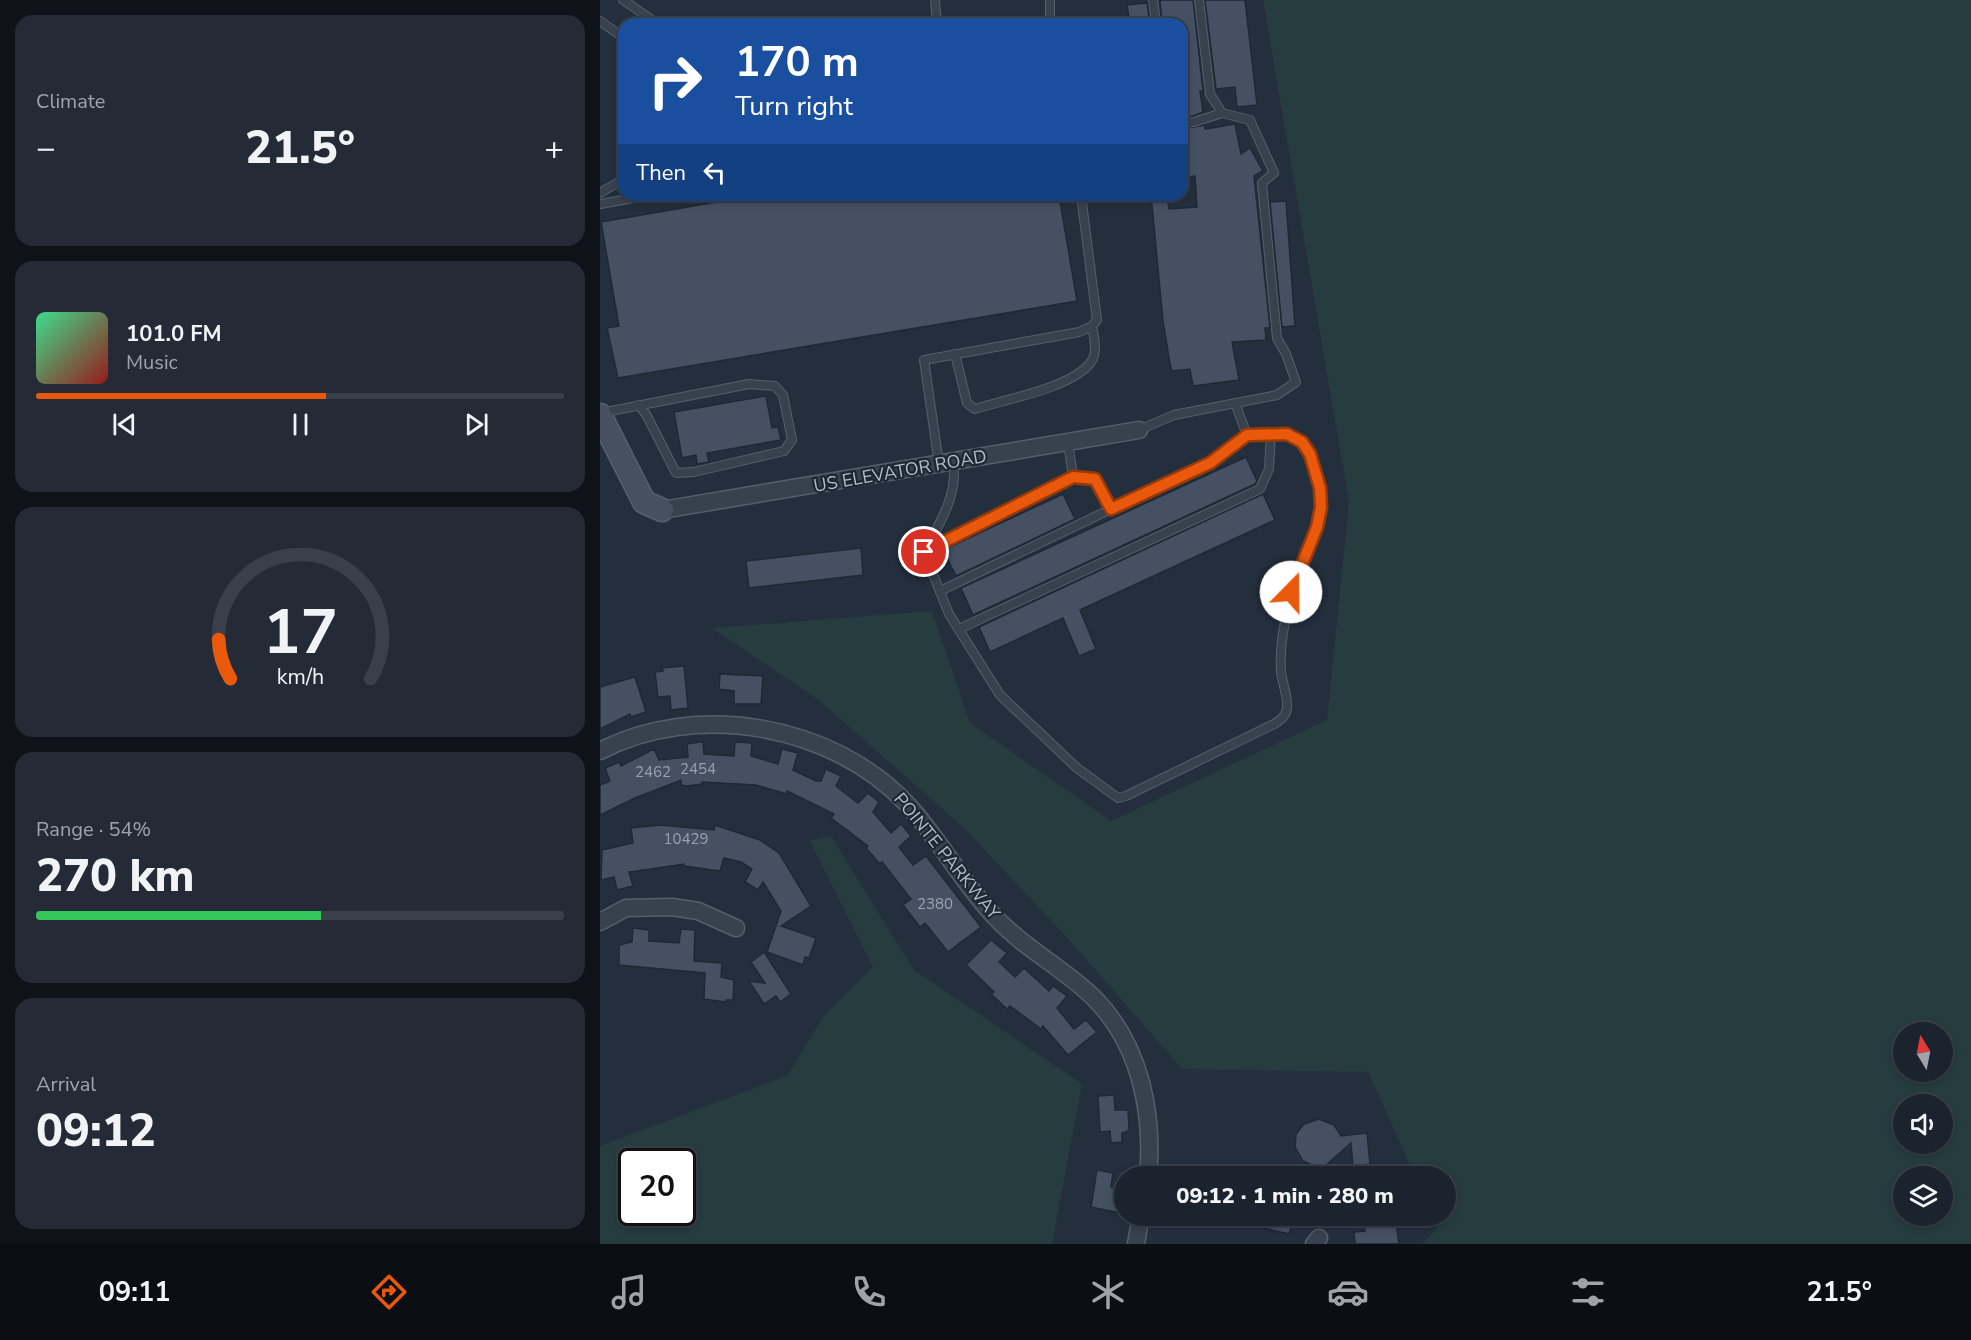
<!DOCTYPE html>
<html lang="en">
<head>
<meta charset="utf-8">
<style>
  :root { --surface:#1b232e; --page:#242b36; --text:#f1f3f6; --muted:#a0a4aa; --line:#39404a; --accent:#ea580c }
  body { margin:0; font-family:"Nunito Sans",sans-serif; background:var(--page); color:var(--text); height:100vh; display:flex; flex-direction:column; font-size:22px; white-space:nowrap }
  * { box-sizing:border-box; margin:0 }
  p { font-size:20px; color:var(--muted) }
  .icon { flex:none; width:33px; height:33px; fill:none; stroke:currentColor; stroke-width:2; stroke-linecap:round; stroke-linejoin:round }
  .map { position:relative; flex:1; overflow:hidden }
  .side { display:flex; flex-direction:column; gap:15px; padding:15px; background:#0f1319; width:600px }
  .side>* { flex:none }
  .guide { position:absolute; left:18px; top:18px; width:570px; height:183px; border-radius:18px; box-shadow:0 3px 9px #0003,0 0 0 2px var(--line); background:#1a4fa0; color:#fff; overflow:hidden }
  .needle { width:39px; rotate:350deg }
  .controls { position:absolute; left:1293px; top:1022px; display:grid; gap:12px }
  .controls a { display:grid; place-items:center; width:60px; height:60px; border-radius:50%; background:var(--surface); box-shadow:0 3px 9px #0003,0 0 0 2px var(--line); font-size:30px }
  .speed { position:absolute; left:18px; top:1148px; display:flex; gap:12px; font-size:30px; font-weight:700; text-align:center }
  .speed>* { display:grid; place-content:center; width:78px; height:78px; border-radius:50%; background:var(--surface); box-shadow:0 3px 9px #0003,0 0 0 2px var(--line); line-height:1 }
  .speed .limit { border:3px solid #111; border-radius:9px; background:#fff; color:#111 }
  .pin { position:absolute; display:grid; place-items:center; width:51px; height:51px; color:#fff; margin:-26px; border:3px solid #fff; border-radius:50%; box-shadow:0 2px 6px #0007 }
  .me { position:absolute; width:66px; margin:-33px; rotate:22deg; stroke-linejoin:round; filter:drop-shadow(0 0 4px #0008) }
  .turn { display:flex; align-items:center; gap:21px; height:126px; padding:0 18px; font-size:27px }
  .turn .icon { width:78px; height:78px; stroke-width:2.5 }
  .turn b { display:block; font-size:42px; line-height:51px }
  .then { display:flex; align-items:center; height:57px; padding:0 18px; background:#0003; gap:12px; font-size:22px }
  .big { font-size:45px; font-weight:800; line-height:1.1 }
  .side .tile { flex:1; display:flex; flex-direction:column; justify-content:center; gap:9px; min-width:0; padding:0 21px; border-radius:18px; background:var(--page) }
  .side .dial { align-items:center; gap:0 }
  .dial svg { height:156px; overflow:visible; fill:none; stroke:var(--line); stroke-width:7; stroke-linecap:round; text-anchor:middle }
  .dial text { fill:var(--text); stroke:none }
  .song { display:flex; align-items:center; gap:18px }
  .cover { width:72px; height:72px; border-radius:9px; background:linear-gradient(135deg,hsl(150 70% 55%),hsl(0 70% 35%)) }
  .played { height:6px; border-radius:3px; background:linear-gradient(90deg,var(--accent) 55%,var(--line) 55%) }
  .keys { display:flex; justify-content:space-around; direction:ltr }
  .heat { display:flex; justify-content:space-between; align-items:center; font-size:33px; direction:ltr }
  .charge { height:9px; border-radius:4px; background:linear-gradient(90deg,#34c759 54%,var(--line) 0) }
  .trip { position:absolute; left:514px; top:1166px; width:342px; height:60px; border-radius:30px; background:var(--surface); box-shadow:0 3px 9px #0003,0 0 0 2px var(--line); font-weight:800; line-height:60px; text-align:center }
  .dock { display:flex; height:96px; justify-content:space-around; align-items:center; background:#0b0e12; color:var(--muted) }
  .dock .icon { width:42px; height:42px }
  .dock .selected { color:var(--accent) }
  .dock b { font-size:27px; color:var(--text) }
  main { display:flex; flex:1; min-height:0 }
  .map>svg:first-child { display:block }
  .green { fill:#263c3f; fill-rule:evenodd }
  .building { fill:#455162; stroke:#1f2835; stroke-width:1.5 }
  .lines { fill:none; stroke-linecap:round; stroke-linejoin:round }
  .lane-casing { stroke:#565f6c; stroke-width:10 }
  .street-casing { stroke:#565f6c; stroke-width:19 }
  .secondary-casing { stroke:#565f6c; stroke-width:25 }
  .lane { stroke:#38414e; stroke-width:8 }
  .street { stroke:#38414e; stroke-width:16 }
  .secondary { stroke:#465061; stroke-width:22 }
  .route-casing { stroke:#983908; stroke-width:15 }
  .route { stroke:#ea580c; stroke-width:10 }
  .labels { text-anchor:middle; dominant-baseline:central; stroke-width:4.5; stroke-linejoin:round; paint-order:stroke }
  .number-label { font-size:15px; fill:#98a1af }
  .street-label { font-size:18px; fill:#b4bcc9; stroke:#1d2633 }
</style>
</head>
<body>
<main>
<section class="side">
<div class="tile"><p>Climate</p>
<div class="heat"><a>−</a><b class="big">21.5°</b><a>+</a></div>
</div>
<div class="tile">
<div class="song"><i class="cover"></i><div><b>101.0 FM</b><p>Music</p></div></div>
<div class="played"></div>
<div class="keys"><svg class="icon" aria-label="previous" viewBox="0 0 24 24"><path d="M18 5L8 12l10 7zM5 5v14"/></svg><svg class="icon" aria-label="pause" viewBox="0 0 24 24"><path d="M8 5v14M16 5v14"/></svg><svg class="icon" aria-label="next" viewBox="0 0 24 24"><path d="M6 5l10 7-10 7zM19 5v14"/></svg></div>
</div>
<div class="tile dial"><svg viewBox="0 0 100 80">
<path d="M14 69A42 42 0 1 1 86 69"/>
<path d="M14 69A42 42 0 0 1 8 49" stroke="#ea580c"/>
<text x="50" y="56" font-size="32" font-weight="700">17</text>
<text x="50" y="72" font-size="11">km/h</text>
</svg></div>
<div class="tile"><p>Range · 54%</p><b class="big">270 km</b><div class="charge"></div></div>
<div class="tile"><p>Arrival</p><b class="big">09:12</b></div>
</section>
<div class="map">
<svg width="1371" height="1244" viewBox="0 0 1371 1244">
  <rect width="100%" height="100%" fill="#242f3e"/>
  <g class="green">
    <path d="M663,0H1371V1244H823L838,1226L833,1215H846V1176H815L768,1072L582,1069L471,942L365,829L220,701L112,628L332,611L370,723L511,821L727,720L749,502ZM1304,1032H1342V1071H1304ZM1304,1104H1342V1143H1304ZM1304,1176H1342V1215H1304Z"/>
    <path d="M231,836L314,970L482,1084L452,1244H0V1146L187,1076L223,1017L273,967L210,841ZM32,1161H82V1212H32Z"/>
  </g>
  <g class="building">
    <polygon points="563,0 593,0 603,91 600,91 603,112 593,116 582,117 582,24 562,24 560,1"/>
    <polygon points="605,0 645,0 657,105 637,107 635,87 616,89"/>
    <polygon points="547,3 550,24 530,24 527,5"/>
    <polygon points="635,124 641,154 650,148 663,171 654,176 670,328 665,328 666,340 632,342 639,380 593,386 590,369 572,371 570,364 563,321 551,195 567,195 569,209 597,207 595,176 582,179 582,129 605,125 605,129"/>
    <polygon points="157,195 459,195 477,301 18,378 7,328 19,326 1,222"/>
    <polygon points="686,201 695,326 682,327 670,202"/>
    <polygon points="166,396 172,428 178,427 181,440 107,453 109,462 97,464 96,455 82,458 74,412"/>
    <polygon points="646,457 657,481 655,484 373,615 361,588"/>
    <polygon points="463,494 475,519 356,576 343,550"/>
    <polygon points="663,494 675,520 480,610 496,649 479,656 463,618 390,652 379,627"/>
    <polygon points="261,548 263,575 149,588 146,561"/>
    <polygon points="84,666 88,708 71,710 70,696 58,697 55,672 63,671 62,668"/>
    <polygon points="120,674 163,676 161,704 134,704 134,691 119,689"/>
    <polygon points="35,677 46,712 31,717 30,714 0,729 0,687"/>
    <polygon points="100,742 103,742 104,754 134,756 135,742 152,743 151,756 178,764 182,749 198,753 193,770 216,781 221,781 226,769 241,776 236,786 258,803 268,793 279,802 273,812 291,833 301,824 311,836 299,847 313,865 326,856 381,927 348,952 325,923 320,927 303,905 311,899 282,862 280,864 266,848 268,846 231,818 234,814 187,791 187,794 156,785 102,782 102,784 86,786 81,785 81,780 35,798 0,815 0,785 10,781 5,768 19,762 21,766 54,749 59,760 88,757 87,744"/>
    <polygon points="60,825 114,830 115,825 160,840 179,853 211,906 181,926 216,938 209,958 205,957 203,965 167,952 181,911 163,882 158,890 145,882 152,869 141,862 124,858 120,871 84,866 84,864 29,872 33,886 17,890 14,877 1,880 2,850 33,843 31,828"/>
    <polygon points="33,928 49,930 49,941 79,943 81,929 95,930 94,961 122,963 121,977 134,980 133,1000 126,1000 126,1002 104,999 105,973 19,965 19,945 32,942"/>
    <polygon points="391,940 407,953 399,962 415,977 424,968 449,991 453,986 467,996 457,1008 474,1029 486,1020 497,1032 468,1055 443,1026 441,1029 410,1006 407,1009 391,994 394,992 366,965"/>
    <polygon points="164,952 191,994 180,1002 176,996 164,1004 149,981 165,983 151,962"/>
    <polygon points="514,1095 515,1110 528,1110 529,1127 528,1131 522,1133 522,1142 511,1143 510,1131 500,1132 498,1096"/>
    <polygon points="719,1119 734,1125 741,1136 767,1133 770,1164 753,1166 751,1143 726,1165 714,1166 703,1161 695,1147 696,1134 704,1124"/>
    <polygon points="497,1170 513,1173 511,1187 523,1192 520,1213 491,1207"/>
    <polygon points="655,1215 682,1215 694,1219 689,1234 651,1225"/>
    <polygon points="764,1215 795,1215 799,1244 755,1244 754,1232 765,1231"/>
  </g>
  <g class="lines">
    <defs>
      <g id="lane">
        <polyline points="23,0 58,24"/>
        <polyline points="335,0 337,24"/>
        <polyline points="553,0 556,24"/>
        <polyline points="599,0 610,94 622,113"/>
        <polyline points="0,21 24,38"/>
        <polyline points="450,24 450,0"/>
        <polyline points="0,193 24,179"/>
        <polyline points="0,204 50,195"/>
        <path d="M355,354L367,403L375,409C406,399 472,388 491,362C498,352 494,337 492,326"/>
        <polyline points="0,413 149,384 175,386 183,395 192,440 184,451 94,472 76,473 47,416 39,405"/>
        <polyline points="539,430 574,415 677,395 696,382 686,354 677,338 662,183 674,173 650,120 622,113 594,122 582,123"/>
        <path d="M353,462C359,493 339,525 324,552L349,614L400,695L477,768L518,798L526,796L674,724C680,720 687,716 687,707C688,696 682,683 681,671C680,661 681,650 682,640C687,597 706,566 717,527C725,500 720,444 688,434C676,431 659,434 647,435L635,403"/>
        <polyline points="339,464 324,360 479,332 492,326 497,320 481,195"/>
        <polyline points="511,509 610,463 647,435"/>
        <polyline points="324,552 473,477 468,442"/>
        <polyline points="340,591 511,509 495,479 473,477"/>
        <polyline points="359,629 660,489 669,469 671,434"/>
      </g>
      <g id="street">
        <polyline points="62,510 539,430"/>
        <path d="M0,751C97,701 232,724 307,804C340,839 362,883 396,918C425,949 465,969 495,999C540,1045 554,1113 548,1176"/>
        <polyline points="0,922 26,908 72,907 98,911 136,928"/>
        <polyline points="536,1244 541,1215"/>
        <polyline points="714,1244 719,1238"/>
      </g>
      <polyline id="secondary" points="0,415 44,502 62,510"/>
    </defs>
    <use href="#lane" class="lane-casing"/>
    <use href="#street" class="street-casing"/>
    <use href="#secondary" class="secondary-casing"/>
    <use href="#lane" class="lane"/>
    <use href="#street" class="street"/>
    <use href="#secondary" class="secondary"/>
  </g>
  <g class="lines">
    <defs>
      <polyline id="route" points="324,552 473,477 495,479 511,509 610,463 647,435 687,434 702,442 710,454 720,488 721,507 717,527 691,592"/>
    </defs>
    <use href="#route" class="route-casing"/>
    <use href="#route" class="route"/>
  </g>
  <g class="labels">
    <g class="number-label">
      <text x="98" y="769">2454</text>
      <text x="53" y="772">2462</text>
      <text x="86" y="839">10429</text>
      <text x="335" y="904">2380</text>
    </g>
    <g class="street-label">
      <text transform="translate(300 471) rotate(-10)">US ELEVATOR ROAD</text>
      <text transform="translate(347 856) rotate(51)">POINTE PARKWAY</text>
    </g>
  </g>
</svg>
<div class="controls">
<a><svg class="needle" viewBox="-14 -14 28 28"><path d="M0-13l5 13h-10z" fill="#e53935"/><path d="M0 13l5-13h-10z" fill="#a0a4aa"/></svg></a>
<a><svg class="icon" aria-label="sound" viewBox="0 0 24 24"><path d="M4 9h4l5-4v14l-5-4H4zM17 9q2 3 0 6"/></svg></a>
<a><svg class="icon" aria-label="layers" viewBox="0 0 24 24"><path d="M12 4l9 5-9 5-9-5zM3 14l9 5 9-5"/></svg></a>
</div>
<div class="speed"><div class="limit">20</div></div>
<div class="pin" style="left:324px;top:552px;background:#d93025"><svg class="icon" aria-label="arrive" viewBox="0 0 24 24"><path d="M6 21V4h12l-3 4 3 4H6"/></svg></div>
<svg class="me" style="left:691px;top:592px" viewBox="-20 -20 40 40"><circle r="19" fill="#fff"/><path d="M0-13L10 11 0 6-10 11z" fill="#ea580c"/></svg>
<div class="trip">09:12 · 1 min · 280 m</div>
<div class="guide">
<div class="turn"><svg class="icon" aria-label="right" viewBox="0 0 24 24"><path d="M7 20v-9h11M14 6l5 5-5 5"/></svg><div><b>170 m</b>Turn right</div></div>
<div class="then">Then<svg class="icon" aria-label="left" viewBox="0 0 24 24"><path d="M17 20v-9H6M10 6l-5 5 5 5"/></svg></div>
</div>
</div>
</main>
<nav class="dock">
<b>09:11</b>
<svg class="icon selected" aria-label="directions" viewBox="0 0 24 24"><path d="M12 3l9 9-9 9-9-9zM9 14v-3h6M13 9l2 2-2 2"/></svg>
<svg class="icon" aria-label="music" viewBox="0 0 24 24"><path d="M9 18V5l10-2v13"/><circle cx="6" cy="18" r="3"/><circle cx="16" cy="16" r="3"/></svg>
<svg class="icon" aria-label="phone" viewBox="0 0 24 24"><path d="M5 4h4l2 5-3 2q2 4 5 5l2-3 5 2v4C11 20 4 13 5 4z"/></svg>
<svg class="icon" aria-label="climate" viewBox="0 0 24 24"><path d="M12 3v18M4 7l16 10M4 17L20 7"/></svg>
<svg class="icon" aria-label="car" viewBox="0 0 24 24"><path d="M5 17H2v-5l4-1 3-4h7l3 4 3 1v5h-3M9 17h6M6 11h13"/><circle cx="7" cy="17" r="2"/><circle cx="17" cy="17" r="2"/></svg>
<svg class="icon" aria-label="filters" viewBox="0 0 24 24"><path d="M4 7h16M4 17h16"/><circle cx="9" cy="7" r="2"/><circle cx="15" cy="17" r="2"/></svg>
<b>21.5°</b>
</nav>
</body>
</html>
